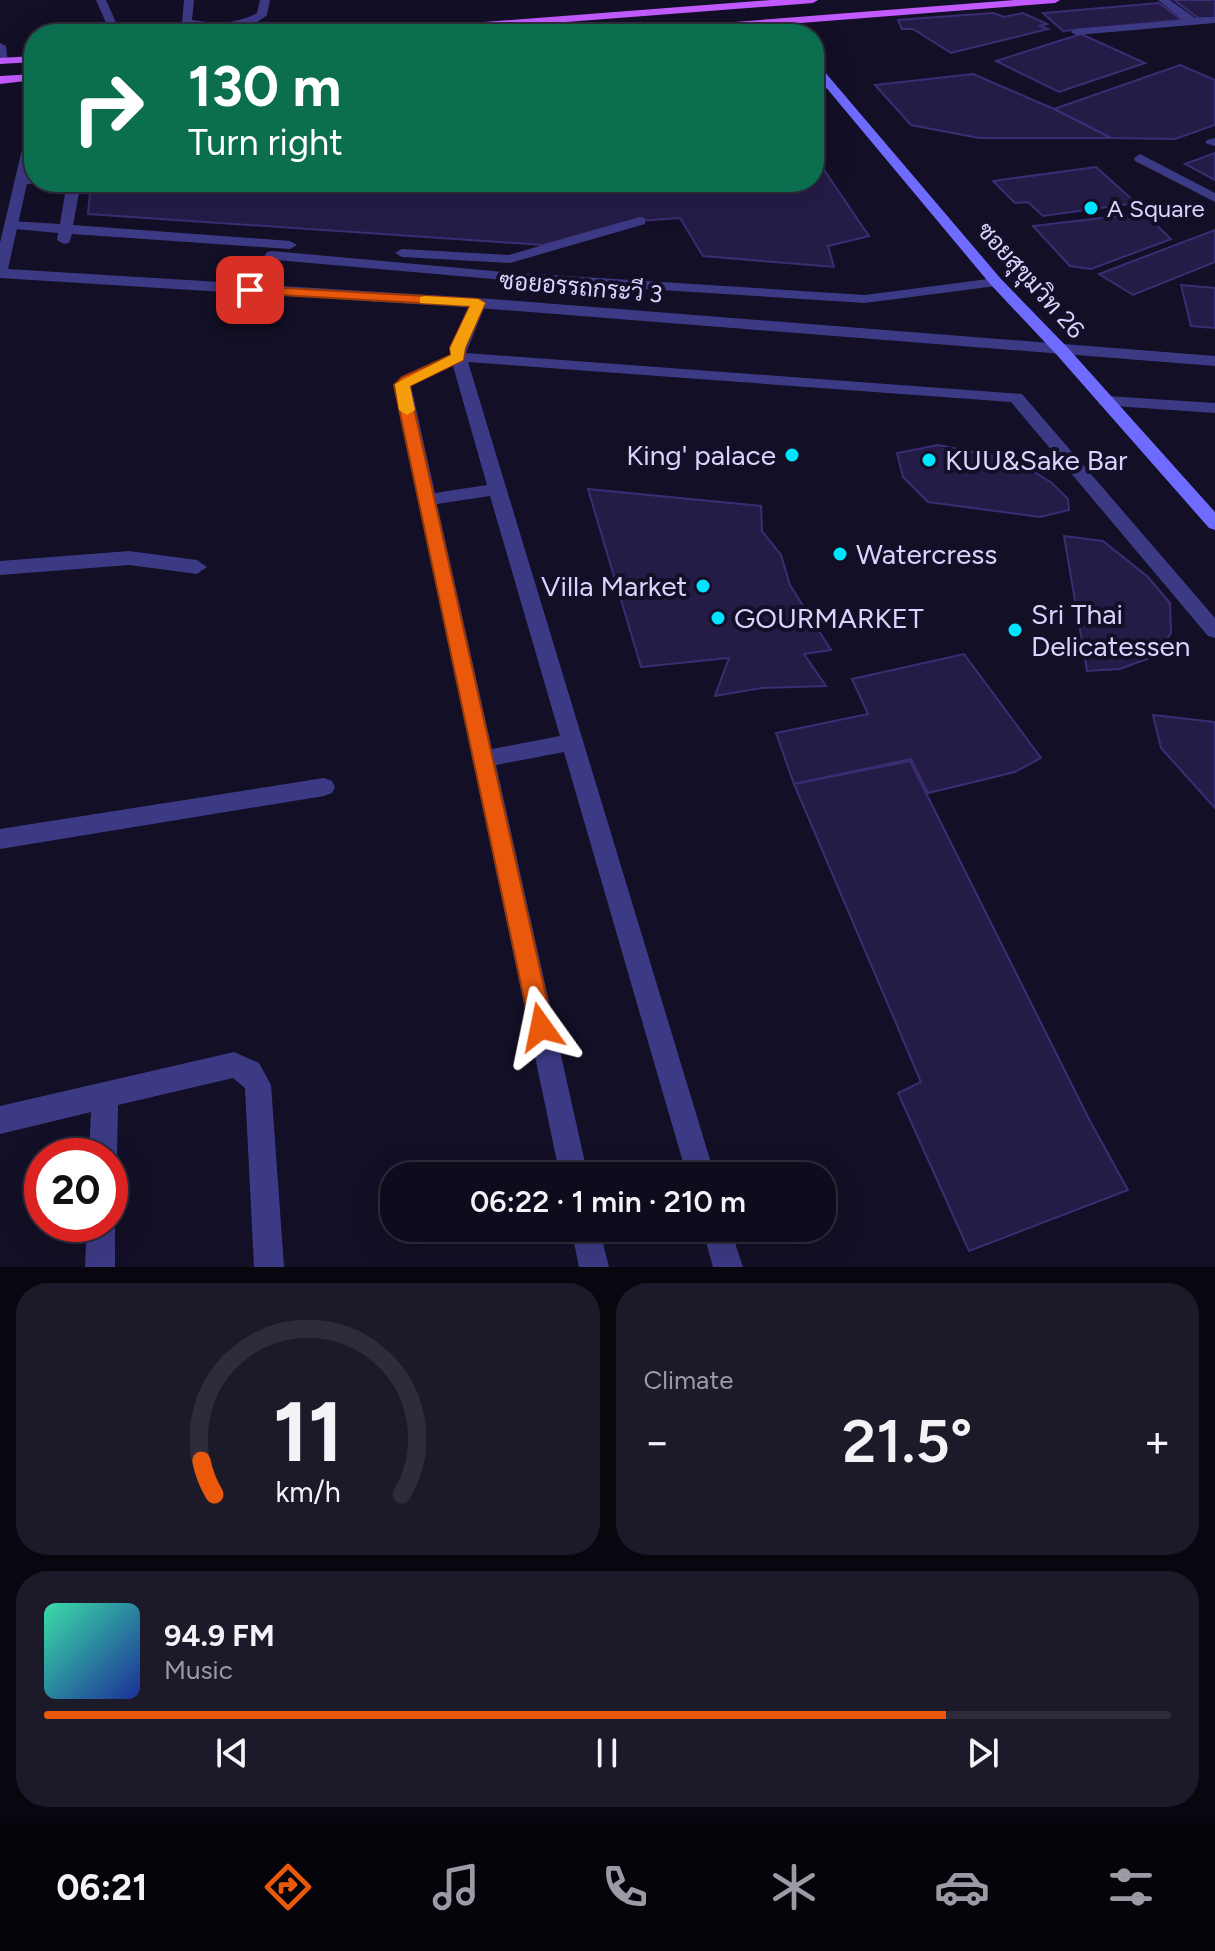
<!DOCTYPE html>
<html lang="en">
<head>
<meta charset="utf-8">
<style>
  :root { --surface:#0e0b1c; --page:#1c1929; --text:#f1f3f6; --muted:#9b9ba3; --line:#2e2b3b; --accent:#ea580c }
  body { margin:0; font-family:Figtree,Sarabun,sans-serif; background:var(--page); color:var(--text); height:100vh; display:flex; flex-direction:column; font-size:30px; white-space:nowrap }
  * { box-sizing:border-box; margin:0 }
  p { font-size:26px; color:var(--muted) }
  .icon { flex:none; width:44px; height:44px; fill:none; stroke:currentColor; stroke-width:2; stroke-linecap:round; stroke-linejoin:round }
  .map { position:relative; height:1267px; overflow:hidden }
  .sheet { display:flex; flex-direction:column; gap:16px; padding:16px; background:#08060f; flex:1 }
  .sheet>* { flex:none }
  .top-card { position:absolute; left:24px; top:24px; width:800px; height:168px; border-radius:32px; box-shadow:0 8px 32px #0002,0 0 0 2px var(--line); background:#0b6e4f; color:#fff; overflow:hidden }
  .speed { position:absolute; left:24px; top:1138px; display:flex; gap:16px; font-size:40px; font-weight:700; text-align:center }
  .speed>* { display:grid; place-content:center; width:104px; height:104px; border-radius:50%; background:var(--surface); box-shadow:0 8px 32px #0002,0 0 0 2px var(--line); line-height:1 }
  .speed .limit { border:12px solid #d22; background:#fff; color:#111 }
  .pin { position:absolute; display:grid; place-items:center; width:68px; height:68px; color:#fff; margin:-34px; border-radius:16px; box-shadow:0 4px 12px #0006 }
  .me { position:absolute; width:88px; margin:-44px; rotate:348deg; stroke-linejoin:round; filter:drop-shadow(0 0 6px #0008) }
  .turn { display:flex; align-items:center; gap:28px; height:168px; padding:0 32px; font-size:36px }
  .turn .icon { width:104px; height:104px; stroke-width:2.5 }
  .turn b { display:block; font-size:56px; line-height:68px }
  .big { font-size:60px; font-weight:600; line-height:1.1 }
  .sheet .tile { flex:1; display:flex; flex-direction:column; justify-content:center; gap:12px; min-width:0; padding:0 28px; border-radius:32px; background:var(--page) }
  .sheet .dial { align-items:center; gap:0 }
  .dial svg { height:208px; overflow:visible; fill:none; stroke:var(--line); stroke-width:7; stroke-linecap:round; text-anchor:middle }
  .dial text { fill:var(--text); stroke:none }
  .song { display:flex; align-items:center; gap:24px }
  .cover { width:96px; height:96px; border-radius:12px; background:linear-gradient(135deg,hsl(160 70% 55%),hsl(230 70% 35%)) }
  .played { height:8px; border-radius:4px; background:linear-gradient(90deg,var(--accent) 80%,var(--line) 80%) }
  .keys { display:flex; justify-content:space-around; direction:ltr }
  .heat { display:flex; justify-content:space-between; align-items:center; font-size:44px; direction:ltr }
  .sheet .tiles { flex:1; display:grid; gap:16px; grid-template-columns:1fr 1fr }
  .tile:last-child { grid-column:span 2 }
  .trip { position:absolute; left:380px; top:1162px; width:456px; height:80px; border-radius:32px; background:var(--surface); box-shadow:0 8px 32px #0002,0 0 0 2px var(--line); font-weight:600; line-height:80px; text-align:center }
  .menu { display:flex; height:128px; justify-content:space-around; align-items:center; background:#06040b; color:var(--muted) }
  .menu .icon { width:56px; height:56px }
  .menu .active { color:var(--accent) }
  .menu b { font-size:36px; color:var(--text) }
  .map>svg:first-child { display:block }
  .building { fill:#241b47; stroke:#3b2d73; stroke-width:2 }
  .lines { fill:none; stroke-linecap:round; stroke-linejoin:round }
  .lane { fill:#3d3a85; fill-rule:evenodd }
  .street { fill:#3d3a85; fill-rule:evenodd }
  .secondary { fill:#6f6bff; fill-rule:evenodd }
  .primary { fill:#c25bff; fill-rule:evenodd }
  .route { fill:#ea580c; stroke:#983908; stroke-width:2 }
  .slow { fill:#f59e0b }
  .poi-dot { fill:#00e5ff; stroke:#130f26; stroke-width:3 }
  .labels { text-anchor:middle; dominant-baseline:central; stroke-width:8; stroke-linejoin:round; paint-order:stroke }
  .far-poi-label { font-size:24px; fill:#d9d4ff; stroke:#130f26; text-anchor:start }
  .far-street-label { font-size:24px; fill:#d9d4ff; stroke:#130f26 }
  .poi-label { font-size:28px; fill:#d9d4ff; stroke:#130f26; text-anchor:start }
</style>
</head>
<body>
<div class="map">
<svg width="1215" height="1267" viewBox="0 0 1215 1267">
  <rect width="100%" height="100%" fill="#130f26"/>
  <g class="building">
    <polygon points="1174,0 1215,0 1215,18 1198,18"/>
    <polygon points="1159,3 1182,20 1063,31 1043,13"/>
    <polygon points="993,13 1004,17 1023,13 1047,24 1040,26 1048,29 951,53 913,29 902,29 898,20"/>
    <polygon points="1081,34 1145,63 1059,92 996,61"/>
    <polygon points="1180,65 1215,80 1215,125 1175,139 1111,138 1054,109"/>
    <polygon points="973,74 1054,109 1111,138 979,138 911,125 875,85"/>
    <polygon points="1215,153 1215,180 1185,164"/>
    <polygon points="814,155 869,236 828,246 834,267 703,256 680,218 625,222 543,245 88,214 91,182 814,182"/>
    <polygon points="1096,167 1136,203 1043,216 1028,202 1015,203 993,181"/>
    <polygon points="1144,213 1171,239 1091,269 1070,266 1033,226"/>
    <polygon points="1215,230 1215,262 1133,295 1099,274"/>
    <polygon points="1181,285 1215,288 1215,328 1191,326"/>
    <polygon points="938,445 1017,461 1052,483 1068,499 1069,510 1040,517 928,502 903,477 897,453"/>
    <polygon points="588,489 761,506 762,531 781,555 790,585 831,650 804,654 826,686 762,688 715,696 729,658 641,667"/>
    <polygon points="1064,536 1103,541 1148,577 1170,603 1171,633 1155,656 1120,669 1087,671"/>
    <polygon points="964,654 1041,758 1015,772 928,793 911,759 794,784 776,733 868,714 852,679"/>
    <polygon points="1153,715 1215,722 1215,808 1161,748"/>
    <polygon points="910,761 1090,1121 1128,1190 969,1251 898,1093 921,1082 794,784"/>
  </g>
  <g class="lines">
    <g class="lane">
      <polygon points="96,0 106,0 121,34 111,34"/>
      <path d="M184,0H194L192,20C215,24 236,25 257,13L260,0H270L267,15C244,35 210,31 182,24Z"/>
      <polygon points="1215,138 1215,146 1205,143 1207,140"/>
      <polygon points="1140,154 1215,193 1215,202 1135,161 1134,158"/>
      <polygon points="34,176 34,182 39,183 20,185 13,181"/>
      <polygon points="67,182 81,182 73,225 290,241 297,245 290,249 72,234 69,243 64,244 57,240 58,233 5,228 5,222 10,221 60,224"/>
      <polygon points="640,217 645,218 645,224 510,263 402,257 395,253 402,249 509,255"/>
      <polygon points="272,251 504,272 865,295 996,278 1003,282 996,286 865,303 504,280 276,260 255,293 245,293 243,290 267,252"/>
      <path d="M478,298L486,303L466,353L1022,394L1215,618V638L1208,636L1011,402L468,362L715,1176H687L564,752L496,765L588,1176H560L394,384L450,355V348L470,303ZM453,366L487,485L435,493L411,386ZM490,496L560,736L492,749L437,504Z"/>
      <polygon points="1106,396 1215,403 1215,413 1100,405 1098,401 1100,397"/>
      <polygon points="129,551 197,560 207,567 197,574 129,565 0,575 0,561"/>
      <polygon points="324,778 332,781 335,787 332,793 324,796 0,849 0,829"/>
      <polygon points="571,1228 599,1228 609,1267 579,1267"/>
      <polygon points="702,1228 730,1228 743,1267 713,1267"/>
    </g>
    <g class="street">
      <polygon points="1158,0 1170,0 1195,18 1215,17 1215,23 1076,35 1071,32 1076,29 1183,20"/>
      <polygon points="0,43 6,46 8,63 0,63"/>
      <polygon points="34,120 34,152 8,269 478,298 1215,356 1215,366 478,308 0,278 0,243 28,124"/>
      <polygon points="234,1052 259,1063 271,1085 284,1267 254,1267 245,1088 233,1078 118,1105 117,1156 110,1167 110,1156 89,1156 91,1112 0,1134 0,1106"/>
      <polygon points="110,1213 115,1224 115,1267 85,1267 87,1224 110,1224"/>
    </g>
    <g class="secondary">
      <polygon points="777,19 791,34 780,34 772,22"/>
      <polygon points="814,63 818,64 1001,279 1068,348 1215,512 1215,530 1209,528 1056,354 991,285 814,73"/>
    </g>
    <g class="primary">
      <polygon points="771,0 818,0 813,3 409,34 361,34 366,31"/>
      <polygon points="1015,0 1060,0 1055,3 662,34 615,34 620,31"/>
      <polygon points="34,56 34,62 0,64 0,58"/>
      <polygon points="34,74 34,80 0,84 0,76"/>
    </g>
  </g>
  <polygon class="route" points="250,286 478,299 485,303 465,348 463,360 409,386 553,1027 550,1035 541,1038 533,1035 530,1027 394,385 402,377 451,355 450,348 470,306 245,293 245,287"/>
  <polygon class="slow" points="425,296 478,299 485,303 465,348 463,360 410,386 415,410 407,415 399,410 395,384 451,355 450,348 470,306 420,303 420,297"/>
  <g class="poi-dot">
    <circle cx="1091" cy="208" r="8"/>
    <circle cx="792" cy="455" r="8"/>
    <circle cx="929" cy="460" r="8"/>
    <circle cx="840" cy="554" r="8"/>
    <circle cx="703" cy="586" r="8"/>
    <circle cx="718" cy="618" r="8"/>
    <circle cx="1015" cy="630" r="8"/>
  </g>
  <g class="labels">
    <g class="far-poi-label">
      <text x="1107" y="208">A Square</text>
    </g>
    <g class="far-street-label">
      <text transform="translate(1031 280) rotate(48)">ซอยสุขุมวิท 26</text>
      <text transform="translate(581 287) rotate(5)">ซอยอรรถกระวี 3</text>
    </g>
    <g class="poi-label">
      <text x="776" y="455" text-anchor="end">King' palace</text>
      <text x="945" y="460">KUU&amp;Sake Bar</text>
      <text x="856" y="554">Watercress</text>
      <text x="687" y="586" text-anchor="end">Villa Market</text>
      <text x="1031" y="614">Sri Thai<tspan x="1031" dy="32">Delicatessen</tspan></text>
      <text x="734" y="618">GOURMARKET</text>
    </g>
  </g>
</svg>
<div class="speed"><div class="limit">20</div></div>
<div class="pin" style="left:250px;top:290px;background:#d93025"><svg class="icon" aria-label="arrive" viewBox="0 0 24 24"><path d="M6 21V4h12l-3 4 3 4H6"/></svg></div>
<svg class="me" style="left:541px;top:1027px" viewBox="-20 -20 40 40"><path d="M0-17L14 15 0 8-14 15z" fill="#ea580c" stroke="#fff" stroke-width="4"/></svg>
<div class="trip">06:22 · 1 min · 210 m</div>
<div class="top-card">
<div class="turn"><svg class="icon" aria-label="right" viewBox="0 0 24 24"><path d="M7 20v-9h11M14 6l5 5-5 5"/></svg><div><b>130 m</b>Turn right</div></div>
</div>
</div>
<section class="sheet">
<div class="tiles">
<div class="tile dial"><svg viewBox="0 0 100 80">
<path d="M14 69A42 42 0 1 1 86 69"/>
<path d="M14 69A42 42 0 0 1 9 56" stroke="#ea580c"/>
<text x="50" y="56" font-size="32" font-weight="700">11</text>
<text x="50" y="72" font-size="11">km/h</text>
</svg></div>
<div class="tile"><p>Climate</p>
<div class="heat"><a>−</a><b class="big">21.5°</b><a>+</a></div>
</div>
<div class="tile">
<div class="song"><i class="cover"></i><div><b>94.9 FM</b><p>Music</p></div></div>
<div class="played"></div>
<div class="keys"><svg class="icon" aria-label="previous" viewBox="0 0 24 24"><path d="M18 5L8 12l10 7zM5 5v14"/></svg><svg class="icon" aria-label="pause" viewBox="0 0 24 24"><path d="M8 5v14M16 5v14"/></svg><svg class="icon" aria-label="next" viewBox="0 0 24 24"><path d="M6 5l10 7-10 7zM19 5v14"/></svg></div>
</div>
</div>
</section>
<nav class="menu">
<b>06:21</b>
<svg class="icon active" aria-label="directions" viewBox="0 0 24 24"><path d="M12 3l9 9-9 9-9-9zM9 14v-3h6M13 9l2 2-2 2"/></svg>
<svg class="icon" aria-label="music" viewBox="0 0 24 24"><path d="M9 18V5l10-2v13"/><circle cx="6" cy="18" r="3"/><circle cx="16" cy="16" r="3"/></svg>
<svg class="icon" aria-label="phone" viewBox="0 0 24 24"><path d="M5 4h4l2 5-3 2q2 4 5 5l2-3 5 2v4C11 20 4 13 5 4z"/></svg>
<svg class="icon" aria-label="climate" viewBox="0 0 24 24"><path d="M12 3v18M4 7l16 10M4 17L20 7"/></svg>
<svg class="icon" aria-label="car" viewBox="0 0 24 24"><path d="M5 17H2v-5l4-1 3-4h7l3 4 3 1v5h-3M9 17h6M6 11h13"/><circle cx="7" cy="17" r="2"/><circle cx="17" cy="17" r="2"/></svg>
<svg class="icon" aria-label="filters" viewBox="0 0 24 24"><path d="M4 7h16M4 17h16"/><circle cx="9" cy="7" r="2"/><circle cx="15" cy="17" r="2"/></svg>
</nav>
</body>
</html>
